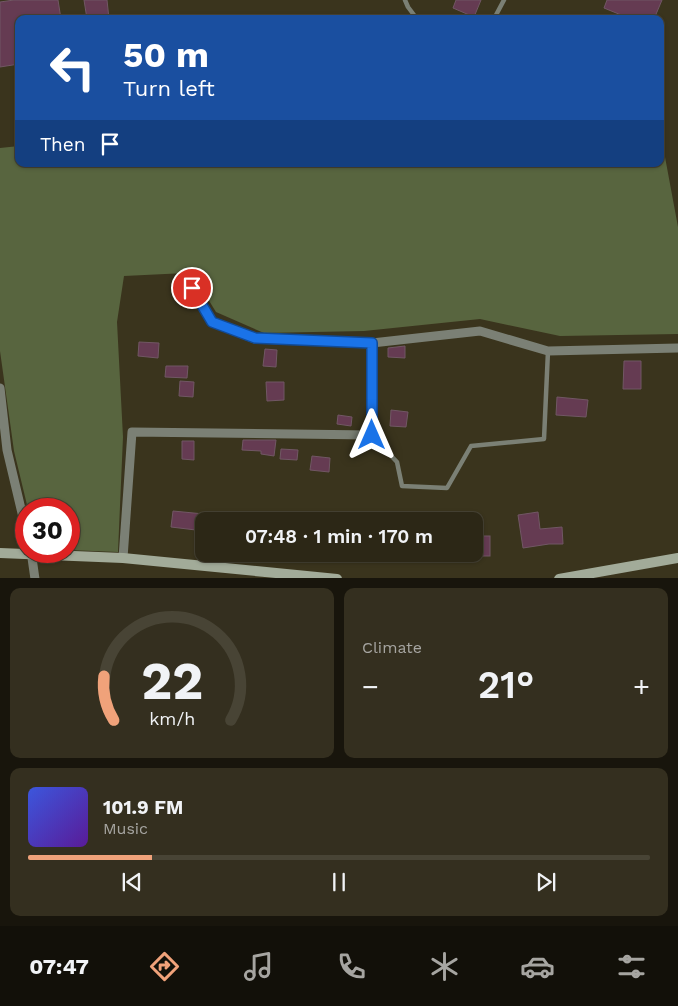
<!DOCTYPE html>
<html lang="en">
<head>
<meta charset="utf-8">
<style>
  :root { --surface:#2c2716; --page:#342f1f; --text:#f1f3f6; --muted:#a6a5a1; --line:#484435; --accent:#f0a27a }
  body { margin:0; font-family:"Work Sans",sans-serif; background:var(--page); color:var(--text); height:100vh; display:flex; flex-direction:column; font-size:19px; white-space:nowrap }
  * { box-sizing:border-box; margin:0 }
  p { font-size:16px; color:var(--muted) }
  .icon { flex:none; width:28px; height:28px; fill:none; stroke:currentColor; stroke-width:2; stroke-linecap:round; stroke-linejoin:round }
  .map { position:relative; height:578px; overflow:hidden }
  .sheet { display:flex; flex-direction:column; gap:10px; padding:10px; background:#18150c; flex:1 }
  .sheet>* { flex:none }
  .top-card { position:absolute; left:15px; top:15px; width:649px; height:152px; border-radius:10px; box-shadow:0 1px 4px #0004,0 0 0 1px var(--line); background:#1a4fa0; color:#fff; overflow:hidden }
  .speed { position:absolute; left:15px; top:498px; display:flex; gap:10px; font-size:25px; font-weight:700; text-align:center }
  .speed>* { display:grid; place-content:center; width:65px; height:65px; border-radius:50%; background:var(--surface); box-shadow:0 1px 4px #0004,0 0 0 1px var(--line); line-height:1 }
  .speed .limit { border:8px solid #d22; background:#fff; color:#111 }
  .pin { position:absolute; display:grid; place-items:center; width:42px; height:42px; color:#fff; margin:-21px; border:2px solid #fff; border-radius:50%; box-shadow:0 1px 5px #0007 }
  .me { position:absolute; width:55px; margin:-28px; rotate:0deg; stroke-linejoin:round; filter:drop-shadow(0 0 4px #0008) }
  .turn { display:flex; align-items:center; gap:18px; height:105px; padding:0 25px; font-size:22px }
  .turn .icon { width:65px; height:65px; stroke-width:2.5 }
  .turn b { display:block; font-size:35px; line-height:42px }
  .then { display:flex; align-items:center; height:48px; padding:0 25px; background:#0003; gap:10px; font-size:19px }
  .big { font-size:38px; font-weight:600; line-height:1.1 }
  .sheet .tile { flex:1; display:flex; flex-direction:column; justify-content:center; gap:8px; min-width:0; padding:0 18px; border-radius:10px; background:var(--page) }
  .sheet .dial { align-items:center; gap:0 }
  .dial svg { height:130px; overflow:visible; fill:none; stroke:var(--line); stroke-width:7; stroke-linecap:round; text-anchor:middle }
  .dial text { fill:var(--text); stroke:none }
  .song { display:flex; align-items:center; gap:15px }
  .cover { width:60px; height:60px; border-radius:8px; background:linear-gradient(135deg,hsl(230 70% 55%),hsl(270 70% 35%)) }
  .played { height:5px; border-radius:2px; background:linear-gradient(90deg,var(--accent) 20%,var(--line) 20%) }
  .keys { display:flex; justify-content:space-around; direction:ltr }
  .heat { display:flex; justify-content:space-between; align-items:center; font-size:28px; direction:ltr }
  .sheet .tiles { flex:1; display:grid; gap:10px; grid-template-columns:1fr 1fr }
  .tile:last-child { grid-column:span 2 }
  .trip { position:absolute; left:195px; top:512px; width:288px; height:50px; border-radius:10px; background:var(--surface); box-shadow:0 1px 4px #0004,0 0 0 1px var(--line); font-weight:600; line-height:50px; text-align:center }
  .tabs { display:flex; height:80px; justify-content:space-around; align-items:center; background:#121009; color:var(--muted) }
  .tabs .icon { width:35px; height:35px }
  .tabs .on { color:var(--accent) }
  .tabs b { font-size:22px; color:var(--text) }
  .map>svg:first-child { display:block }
  .green { fill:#58653f }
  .building { fill:#653b52; stroke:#715764 }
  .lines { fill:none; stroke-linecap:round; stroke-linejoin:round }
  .lane { stroke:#7b8075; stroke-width:4.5 }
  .street { stroke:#7b8075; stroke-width:9 }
  .secondary { stroke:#a2ab99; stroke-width:10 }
  .route-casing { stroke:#114b97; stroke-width:12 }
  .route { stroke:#1a73e8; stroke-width:9 }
</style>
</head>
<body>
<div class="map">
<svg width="678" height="579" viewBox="0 0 678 579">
  <rect width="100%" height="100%" fill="#3a341d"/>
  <polygon class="green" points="660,130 678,227 678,334 560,336 480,319 364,331 264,333 216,312 195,278 186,273 124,276 117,322 123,437 118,552 69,550 69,509 28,509 14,451 0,351 0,148 19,146 19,164 660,164"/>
  <g class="building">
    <polygon points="14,0 58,0 61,19 19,19 19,64 0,67 0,2"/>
    <polygon points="84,0 107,0 109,19 87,19"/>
    <polygon points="456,0 481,0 474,17 453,8"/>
    <polygon points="607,0 662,0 654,19 631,19 604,8"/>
    <polygon points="139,342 159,343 158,358 138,356"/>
    <polygon points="405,346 405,358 388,357 388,348"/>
    <polygon points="265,349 277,350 276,367 263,366"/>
    <polygon points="624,361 641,361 641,389 623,389"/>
    <polygon points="166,366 188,366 187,378 165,377"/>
    <polygon points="180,381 194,382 193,397 179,396"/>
    <polygon points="266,382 284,382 284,400 267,401"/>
    <polygon points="557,397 588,400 586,417 556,415"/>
    <polygon points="391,410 408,412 406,427 390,426"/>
    <polygon points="338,415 352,417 351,426 337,424"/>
    <polygon points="243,440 276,440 274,456 261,454 261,451 242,450"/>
    <polygon points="182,441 194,441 194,460 182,459"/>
    <polygon points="281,449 298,450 297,460 280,459"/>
    <polygon points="312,456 330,458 329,472 310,470"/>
    <polygon points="173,511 204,514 204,531 171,527"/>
    <polygon points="538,512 540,529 562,527 563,544 549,544 523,548 518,515"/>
    <rect x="474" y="536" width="16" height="20"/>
  </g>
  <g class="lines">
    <g class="lane">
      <polyline points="405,0 408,7 417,19"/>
      <polyline points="492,19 496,15 504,0"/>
      <polyline points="371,435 397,462 402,486 447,488 471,446 544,439 548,351"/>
    </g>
    <g class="street">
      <polyline points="192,288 212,322 255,339 372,343 480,331 548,351 678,348"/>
      <polyline points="0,388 7,450 26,530"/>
      <polyline points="31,551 35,579"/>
      <polyline points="123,558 132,432 371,435 372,343"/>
    </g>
    <g class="secondary">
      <polyline points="0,553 123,558 337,579"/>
      <polyline points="559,579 678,558"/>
    </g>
  </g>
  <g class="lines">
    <defs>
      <polyline id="route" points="192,288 212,322 255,338 372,343 372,435"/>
    </defs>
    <use href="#route" class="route-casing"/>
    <use href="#route" class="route"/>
  </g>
</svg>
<div class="speed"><div class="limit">30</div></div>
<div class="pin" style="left:192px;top:288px;background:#d93025"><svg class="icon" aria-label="arrive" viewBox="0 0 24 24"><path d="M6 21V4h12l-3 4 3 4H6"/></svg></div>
<svg class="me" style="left:372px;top:435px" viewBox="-20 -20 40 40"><path d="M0-17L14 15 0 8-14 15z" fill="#1a73e8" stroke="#fff" stroke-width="4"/></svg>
<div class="trip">07:48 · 1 min · 170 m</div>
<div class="top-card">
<div class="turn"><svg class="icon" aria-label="left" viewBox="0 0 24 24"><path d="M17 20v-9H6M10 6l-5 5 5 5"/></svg><div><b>50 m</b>Turn left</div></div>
<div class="then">Then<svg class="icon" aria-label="arrive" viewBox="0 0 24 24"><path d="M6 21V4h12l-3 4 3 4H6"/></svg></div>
</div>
</div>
<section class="sheet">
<div class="tiles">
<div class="tile dial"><svg viewBox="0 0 100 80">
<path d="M14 69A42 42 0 1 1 86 69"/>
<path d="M14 69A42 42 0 0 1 8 42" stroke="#f0a27a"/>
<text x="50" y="56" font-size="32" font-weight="700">22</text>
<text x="50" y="72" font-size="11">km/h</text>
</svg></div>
<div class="tile"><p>Climate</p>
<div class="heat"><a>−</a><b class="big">21°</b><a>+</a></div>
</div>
<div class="tile">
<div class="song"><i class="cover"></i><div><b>101.9 FM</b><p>Music</p></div></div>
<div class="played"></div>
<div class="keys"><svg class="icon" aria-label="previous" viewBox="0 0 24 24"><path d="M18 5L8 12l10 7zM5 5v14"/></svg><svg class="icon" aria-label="pause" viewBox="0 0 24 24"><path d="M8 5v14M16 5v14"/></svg><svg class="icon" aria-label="next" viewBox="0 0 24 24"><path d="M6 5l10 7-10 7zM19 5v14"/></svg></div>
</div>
</div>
</section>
<nav class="tabs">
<b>07:47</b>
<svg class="icon on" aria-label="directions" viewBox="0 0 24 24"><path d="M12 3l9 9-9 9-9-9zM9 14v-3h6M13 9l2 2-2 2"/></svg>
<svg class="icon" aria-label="music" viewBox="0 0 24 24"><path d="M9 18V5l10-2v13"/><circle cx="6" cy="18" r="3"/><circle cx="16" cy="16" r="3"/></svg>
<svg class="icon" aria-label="phone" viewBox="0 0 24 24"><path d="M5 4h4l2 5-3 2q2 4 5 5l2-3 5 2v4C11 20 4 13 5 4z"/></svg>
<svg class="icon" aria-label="climate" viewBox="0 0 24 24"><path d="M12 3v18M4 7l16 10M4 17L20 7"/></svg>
<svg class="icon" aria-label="car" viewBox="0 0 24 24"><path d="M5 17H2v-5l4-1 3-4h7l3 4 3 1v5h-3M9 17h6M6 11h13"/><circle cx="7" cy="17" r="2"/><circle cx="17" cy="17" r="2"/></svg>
<svg class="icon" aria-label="filters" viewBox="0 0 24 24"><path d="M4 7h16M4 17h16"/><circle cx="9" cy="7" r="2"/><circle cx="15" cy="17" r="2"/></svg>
</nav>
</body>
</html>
